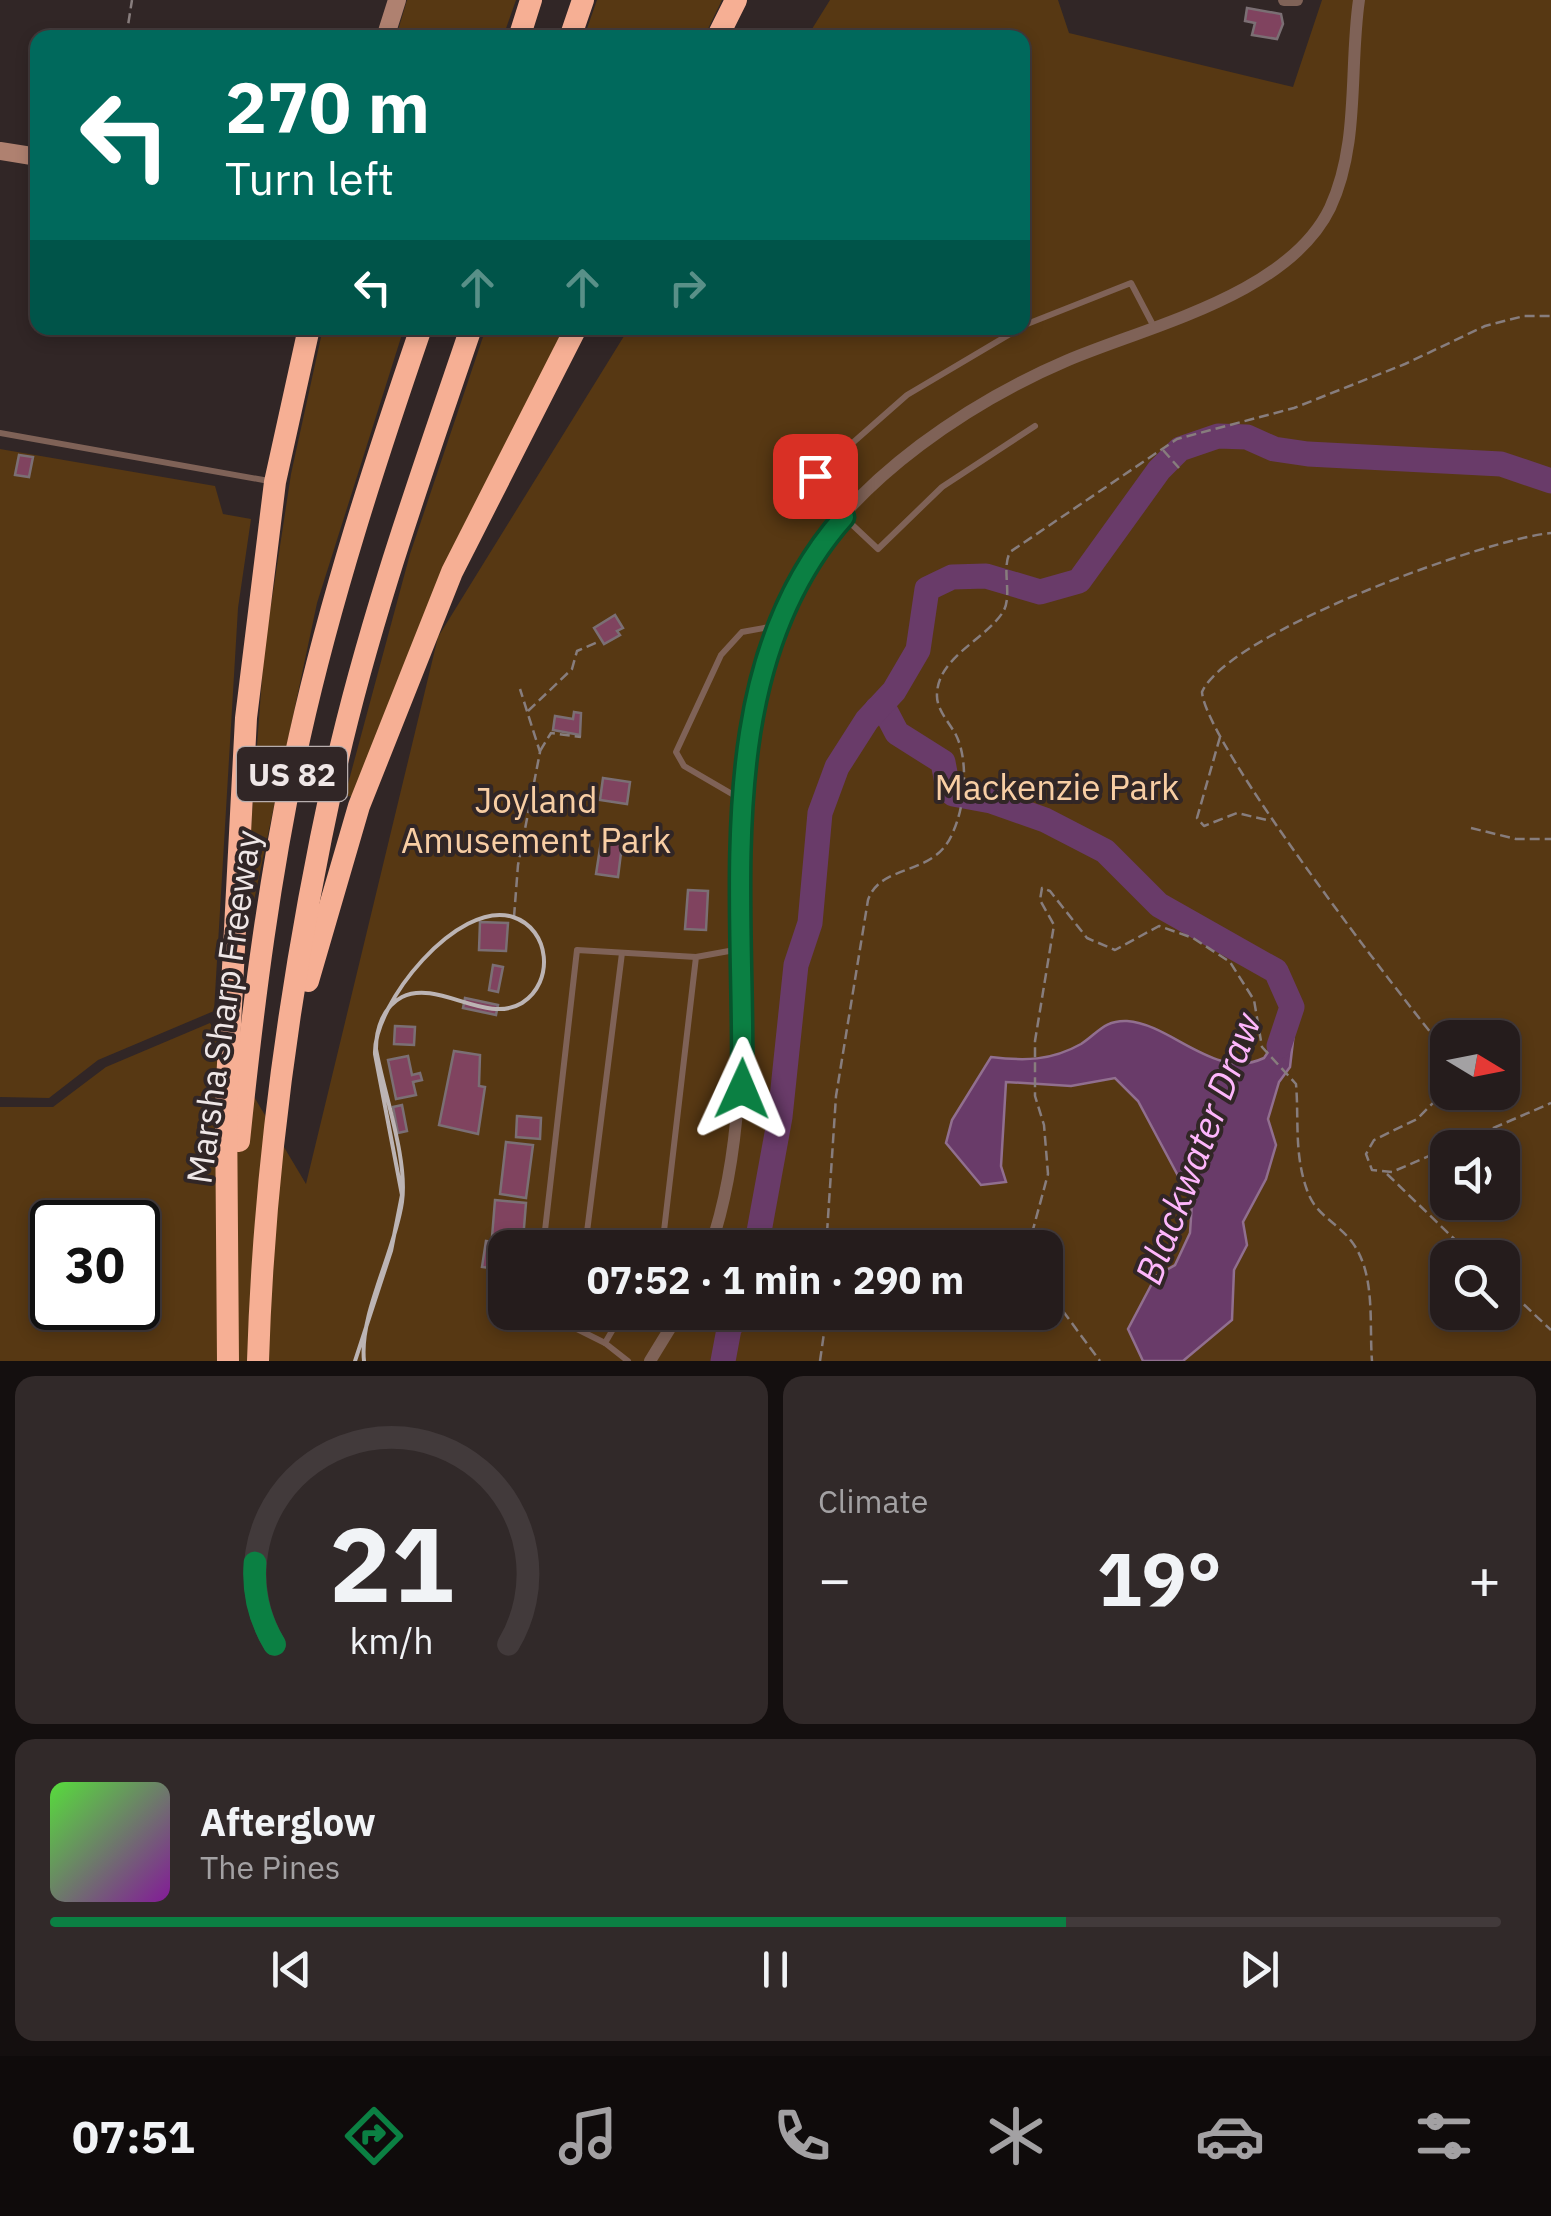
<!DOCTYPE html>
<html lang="en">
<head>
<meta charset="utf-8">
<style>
  :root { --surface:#251c1c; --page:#312929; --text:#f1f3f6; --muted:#a3a1a3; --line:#423a3b; --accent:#0b8043 }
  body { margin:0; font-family:"IBM Plex Sans",sans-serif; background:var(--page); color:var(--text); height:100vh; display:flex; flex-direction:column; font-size:38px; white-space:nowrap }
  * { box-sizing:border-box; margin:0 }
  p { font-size:32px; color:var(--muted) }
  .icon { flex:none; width:55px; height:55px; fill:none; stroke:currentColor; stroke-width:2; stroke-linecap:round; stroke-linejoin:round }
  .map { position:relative; height:1361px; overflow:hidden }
  .panel { display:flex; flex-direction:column; gap:15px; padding:15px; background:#140f0f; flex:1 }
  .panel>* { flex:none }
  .banner { position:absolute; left:30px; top:30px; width:1000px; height:305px; border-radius:20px; box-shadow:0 5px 15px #0003,0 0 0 2px var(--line); background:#00695c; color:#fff; overflow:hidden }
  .needle { width:65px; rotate:100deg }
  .buttons { position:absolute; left:1430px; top:1020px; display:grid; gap:20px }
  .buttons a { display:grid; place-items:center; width:90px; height:90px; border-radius:20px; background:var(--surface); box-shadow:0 5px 15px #0003,0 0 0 2px var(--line); font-size:50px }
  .speed { position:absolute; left:30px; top:1200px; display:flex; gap:20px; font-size:50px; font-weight:700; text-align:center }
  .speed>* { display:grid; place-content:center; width:130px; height:130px; border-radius:50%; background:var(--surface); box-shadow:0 5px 15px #0003,0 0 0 2px var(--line); line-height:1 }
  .speed .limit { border:5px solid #111; border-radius:15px; background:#fff; color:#111 }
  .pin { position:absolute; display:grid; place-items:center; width:85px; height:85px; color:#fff; margin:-42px; border-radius:20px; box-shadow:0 5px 15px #0006 }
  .me { position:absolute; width:110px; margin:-55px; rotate:1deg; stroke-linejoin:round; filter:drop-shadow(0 0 8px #0008) }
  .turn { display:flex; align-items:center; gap:35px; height:210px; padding:0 30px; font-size:45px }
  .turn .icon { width:130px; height:130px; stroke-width:2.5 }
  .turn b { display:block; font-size:70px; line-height:85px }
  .lanes { display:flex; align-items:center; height:95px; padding:0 30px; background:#0003; justify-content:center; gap:50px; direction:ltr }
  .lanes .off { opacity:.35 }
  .big { font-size:75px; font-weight:800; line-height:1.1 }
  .panel .tile { flex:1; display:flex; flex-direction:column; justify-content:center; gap:15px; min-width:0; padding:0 35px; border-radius:20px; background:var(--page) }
  .panel .dial { align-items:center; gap:0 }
  .dial svg { height:260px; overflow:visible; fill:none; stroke:var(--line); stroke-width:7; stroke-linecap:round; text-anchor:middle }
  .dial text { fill:var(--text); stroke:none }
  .song { display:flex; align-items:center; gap:30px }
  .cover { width:120px; height:120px; border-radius:15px; background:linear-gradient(135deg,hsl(110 70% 55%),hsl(290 70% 35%)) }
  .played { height:10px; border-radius:5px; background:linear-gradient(90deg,var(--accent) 70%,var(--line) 70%) }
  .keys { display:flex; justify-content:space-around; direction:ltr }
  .heat { display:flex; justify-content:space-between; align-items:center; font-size:55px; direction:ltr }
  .panel .tiles { flex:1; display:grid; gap:15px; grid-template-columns:1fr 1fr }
  .tile:last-child { grid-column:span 2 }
  .trip { position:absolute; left:488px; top:1230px; width:575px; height:100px; border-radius:20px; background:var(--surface); box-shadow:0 5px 15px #0003,0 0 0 2px var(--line); font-weight:800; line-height:100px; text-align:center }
  .tab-bar { display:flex; height:160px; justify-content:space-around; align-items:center; background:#0f0b0b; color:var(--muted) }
  .tab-bar .icon { width:70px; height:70px }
  .tab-bar .current { color:var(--accent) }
  .tab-bar b { font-size:45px; color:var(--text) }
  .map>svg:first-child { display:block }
  .green { fill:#573813; fill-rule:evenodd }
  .water { fill:#693b69; stroke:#916f8f; stroke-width:2.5 }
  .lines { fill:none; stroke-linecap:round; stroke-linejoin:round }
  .river { stroke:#693b69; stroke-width:25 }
  .building { fill:#80435f; stroke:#7b6f74; stroke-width:2.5 }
  .path { stroke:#877d7d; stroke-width:2.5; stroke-dasharray:10 5; stroke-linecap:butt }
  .lane { stroke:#7f6257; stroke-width:6 }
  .street { stroke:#7f6257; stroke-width:12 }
  .secondary { stroke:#af8170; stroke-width:18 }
  .highway { stroke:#f6af94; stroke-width:22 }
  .rail { stroke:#bcb4b4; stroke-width:4 }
  .route-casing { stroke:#07532c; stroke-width:25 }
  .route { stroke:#0b8043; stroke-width:18 }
  .labels { text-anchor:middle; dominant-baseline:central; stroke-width:8; stroke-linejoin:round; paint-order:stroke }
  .shield { fill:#312626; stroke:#b6adad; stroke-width:2.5 }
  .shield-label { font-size:32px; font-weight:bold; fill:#efe7e7 }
  .park-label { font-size:35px; fill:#f8cea4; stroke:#312626 }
  .street-label { font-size:35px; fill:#efe7e7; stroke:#312626 }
  .water-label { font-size:38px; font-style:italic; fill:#feb6fc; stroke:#312626 }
</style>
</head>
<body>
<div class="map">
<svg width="1551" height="1361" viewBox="0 0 1551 1361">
  <rect width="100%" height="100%" fill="#312626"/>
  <g class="green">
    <polygon points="407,0 516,0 503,37 396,37"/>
    <polygon points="597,0 722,0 704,37 584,37"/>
    <path d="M830,0H1058L1069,33L1293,87L1322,0H1551V1361H0V1107H53L106,1067L210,1023L306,1184L438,637L629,328H1022V38L807,37ZM1448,1038H1502V1092H1448ZM1448,1148H1502V1202H1448ZM52,1222H138V1308H52ZM505,1248H1045V1312H505ZM1448,1258H1502V1312H1448Z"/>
    <polygon points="323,328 404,328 317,603 252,910 245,909 264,651 291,474"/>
    <polygon points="486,328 564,328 432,596 352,797 345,795 410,554"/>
    <polygon points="0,449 215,486 223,514 251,519 238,608 214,1011 98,1060 49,1098 0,1097"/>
  </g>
  <path class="water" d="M1291,1018L1295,1024L1290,1067L1279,1082L1268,1119L1276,1145L1266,1179L1243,1222L1247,1245L1234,1270L1232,1320L1183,1361H1143L1128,1329L1156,1276L1175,1265L1190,1233L1192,1202L1138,1101L1115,1078L1071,1086L1006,1082L1001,1166L1006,1182L981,1185L946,1143L952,1120L991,1057C1024,1061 1051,1061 1081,1044C1098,1033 1104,1020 1127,1021C1172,1024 1215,1081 1264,1058Z"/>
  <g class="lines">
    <g class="river">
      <polyline points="877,709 886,712 897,733 943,762 948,789 953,794 991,801 1045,820 1105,851 1159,905 1276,971 1292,1007 1279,1046"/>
      <polyline points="756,1248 780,1117 796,965 810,923 820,813 837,767 867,720 894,691 918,650 927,589 952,577 986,576 1040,592 1079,581 1159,470 1180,449 1218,436 1247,437 1274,449 1308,454 1501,464 1551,481"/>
      <polyline points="723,1361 729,1329 739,1312"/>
    </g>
  </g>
  <g class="building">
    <polygon points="1247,8 1281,14 1283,24 1277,39 1252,35 1255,23 1245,21"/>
    <polygon points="19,455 33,457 29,477 15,475"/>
    <polygon points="615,615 623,628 617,631 620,635 604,644 594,628"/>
    <polygon points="574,712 581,713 580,735 553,730 555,716 573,719"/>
    <polygon points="603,778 630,782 627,804 600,800"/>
    <polygon points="602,835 623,837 618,877 596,874"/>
    <polygon points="688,890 708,891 706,930 685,929"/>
    <polygon points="480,922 508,923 506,951 479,950"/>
    <polygon points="493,965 503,967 498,992 489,990"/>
    <polygon points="465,998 498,1005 496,1015 463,1008"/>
    <polygon points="395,1026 415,1027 414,1045 394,1044"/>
    <polygon points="454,1051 480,1055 479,1086 485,1087 478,1134 439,1125"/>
    <polygon points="408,1056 412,1075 420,1073 422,1080 413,1082 416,1095 396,1099 388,1060"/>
    <polygon points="402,1105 407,1131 398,1133 393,1107"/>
    <polygon points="517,1116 541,1118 540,1139 516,1137"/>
    <polygon points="506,1142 533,1145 526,1198 500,1194"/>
    <polygon points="495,1200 526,1203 523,1240 492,1237"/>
    <polygon points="486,1241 518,1245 505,1248 505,1270 482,1267"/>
  </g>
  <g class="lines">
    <g class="path">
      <polyline points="126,38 132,0"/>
      <polyline points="1163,450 1179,468"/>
      <polyline points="528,711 572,669 577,651 600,641"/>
      <polyline points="1220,737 1197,818 1204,826 1237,813 1271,821"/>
      <polyline points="540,751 551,733 581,737"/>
      <polyline points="1471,828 1516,839 1551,839"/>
      <polyline points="514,917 518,865 540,752 520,689"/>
      <path d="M1448,1054C1404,1001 1206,745 1202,692C1228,633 1485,539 1551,533"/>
      <polyline points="1448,1088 1417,1119 1374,1140 1366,1154 1372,1170 1392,1172 1551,1103"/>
      <polyline points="1387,1174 1474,1258"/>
      <path d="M826,1248L836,1096L868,900C881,862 935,878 953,832C965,806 969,761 956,735C949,722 936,709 937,694C938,657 985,640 1003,612C1013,595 1001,570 1010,552L1177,439L1294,408L1405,364L1485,326L1524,316H1551"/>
      <path d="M1028,1248L1048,1174L1044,1125L1035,1096V1041L1054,925L1040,900L1042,888L1050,891L1087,938L1115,950L1159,926L1193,938L1230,962L1254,1000L1262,1047L1296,1084C1299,1120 1294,1154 1307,1190C1315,1215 1337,1222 1352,1242C1376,1274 1369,1323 1372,1361"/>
      <polyline points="1502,1284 1551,1330"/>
      <polyline points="1045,1287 1100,1361"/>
      <polyline points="820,1361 827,1312"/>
    </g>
    <g class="lane">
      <polyline points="1022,326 1131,283 1153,325"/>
      <polyline points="1020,328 907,395 815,476 844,517 878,549 942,487 1035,426"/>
      <polyline points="0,433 269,481"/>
      <polyline points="744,801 684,766 676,752 721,655 742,632 775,626"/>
      <polyline points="543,1248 577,950 696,957"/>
      <polyline points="585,1248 622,953"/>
      <polyline points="662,1248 696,957 740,949"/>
      <polyline points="535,1312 535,1316 571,1326 605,1343"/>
      <polyline points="623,1312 605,1343 628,1361"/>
      <polyline points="571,1326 573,1312"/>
    </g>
    <g class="street">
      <polyline points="1284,0 1297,0"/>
      <path d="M710,1248C784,1034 685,760 805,566C860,476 970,402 1066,361C1148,326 1288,295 1330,208C1360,144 1349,68 1359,0"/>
      <polyline points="650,1361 680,1312"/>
    </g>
    <g class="secondary">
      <polyline points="385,38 397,0"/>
      <polyline points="0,151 38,157"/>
    </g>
    <g class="highway">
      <polyline points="519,38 531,0"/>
      <polyline points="570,38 583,0"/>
      <polyline points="717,38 736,0"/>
      <polyline points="308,981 359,806 452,572 576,328"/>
      <path d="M239,1141C253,1005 270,869 300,735C331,597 375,462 421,328"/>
      <polyline points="228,1361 226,1102 246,718 275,482 309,328"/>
      <path d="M258,1361C264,1165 292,968 334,776C368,623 421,475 471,328"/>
    </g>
    <path class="rail" d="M355,1361L391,1251L402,1195L375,1054C373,1004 458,899 513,917C550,929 555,982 522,1003C486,1025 438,979 402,997C383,1007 376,1029 376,1049C384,1094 408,1159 402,1202C395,1252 359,1314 364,1361"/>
  </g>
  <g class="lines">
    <defs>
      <path id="route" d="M742,1089C746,900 708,670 844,517L815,476"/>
    </defs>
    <use href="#route" class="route-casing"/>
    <use href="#route" class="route"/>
  </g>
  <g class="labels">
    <rect class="shield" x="237" y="747" width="110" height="54" rx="8"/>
    <g class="shield-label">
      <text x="292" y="774">US 82</text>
    </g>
    <g class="park-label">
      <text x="1057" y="787">Mackenzie Park</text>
      <text x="536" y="800">Joyland<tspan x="536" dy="40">Amusement Park</tspan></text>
    </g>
    <g class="street-label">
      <text transform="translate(223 1007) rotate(-82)">Marsha Sharp Freeway</text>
    </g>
    <g class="water-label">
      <text transform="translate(1197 1148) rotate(-69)">Blackwater Draw</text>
    </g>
  </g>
</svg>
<div class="buttons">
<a><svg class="needle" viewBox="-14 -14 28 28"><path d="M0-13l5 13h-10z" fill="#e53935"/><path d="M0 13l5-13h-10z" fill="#a3a1a3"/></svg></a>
<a><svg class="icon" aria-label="sound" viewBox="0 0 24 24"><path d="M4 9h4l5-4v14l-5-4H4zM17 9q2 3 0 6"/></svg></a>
<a><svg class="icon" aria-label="search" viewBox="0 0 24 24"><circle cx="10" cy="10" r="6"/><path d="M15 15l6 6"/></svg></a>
</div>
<div class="speed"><div class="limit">30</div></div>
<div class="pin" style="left:815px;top:476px;background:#d93025"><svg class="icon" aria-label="arrive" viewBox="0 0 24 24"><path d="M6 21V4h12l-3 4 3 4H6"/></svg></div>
<svg class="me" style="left:742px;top:1089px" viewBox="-20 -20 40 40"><path d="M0-17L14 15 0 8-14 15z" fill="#0b8043" stroke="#fff" stroke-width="4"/></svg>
<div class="trip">07:52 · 1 min · 290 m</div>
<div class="banner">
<div class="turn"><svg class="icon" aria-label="left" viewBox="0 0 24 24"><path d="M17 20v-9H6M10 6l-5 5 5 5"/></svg><div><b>270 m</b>Turn left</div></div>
<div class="lanes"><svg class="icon" aria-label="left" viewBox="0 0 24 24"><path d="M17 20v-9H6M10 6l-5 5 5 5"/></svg><svg class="icon off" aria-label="ahead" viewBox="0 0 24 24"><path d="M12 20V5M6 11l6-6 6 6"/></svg><svg class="icon off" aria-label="ahead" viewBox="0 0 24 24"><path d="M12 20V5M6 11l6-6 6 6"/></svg><svg class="icon off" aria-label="right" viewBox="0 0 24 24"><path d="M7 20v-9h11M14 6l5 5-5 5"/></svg></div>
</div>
</div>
<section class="panel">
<div class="tiles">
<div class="tile dial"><svg viewBox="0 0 100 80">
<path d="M14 69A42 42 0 1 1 86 69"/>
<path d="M14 69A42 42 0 0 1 8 44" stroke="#0b8043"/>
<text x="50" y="56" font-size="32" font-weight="700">21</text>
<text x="50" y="72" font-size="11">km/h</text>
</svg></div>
<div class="tile"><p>Climate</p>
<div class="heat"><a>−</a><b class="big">19°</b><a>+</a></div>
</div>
<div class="tile">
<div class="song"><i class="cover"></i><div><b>Afterglow</b><p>The Pines</p></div></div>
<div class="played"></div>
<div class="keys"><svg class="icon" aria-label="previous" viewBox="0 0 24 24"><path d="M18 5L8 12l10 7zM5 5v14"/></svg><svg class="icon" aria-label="pause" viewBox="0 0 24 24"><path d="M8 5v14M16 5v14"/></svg><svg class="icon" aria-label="next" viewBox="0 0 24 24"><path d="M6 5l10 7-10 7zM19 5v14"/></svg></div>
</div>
</div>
</section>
<nav class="tab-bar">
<b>07:51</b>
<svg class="icon current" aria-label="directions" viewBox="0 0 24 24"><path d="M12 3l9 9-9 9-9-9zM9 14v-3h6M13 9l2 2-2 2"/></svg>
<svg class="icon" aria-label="music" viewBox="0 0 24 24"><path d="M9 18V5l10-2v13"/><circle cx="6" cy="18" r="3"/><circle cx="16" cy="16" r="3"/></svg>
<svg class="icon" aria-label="phone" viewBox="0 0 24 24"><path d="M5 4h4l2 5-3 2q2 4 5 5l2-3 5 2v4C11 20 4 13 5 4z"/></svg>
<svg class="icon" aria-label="climate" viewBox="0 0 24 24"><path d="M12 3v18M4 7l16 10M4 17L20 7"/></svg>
<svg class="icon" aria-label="car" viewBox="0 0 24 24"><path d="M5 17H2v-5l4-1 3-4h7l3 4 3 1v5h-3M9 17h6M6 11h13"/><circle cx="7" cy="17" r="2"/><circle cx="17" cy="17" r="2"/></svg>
<svg class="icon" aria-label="filters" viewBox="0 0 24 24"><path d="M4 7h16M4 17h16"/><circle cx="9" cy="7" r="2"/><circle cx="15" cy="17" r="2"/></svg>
</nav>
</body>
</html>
